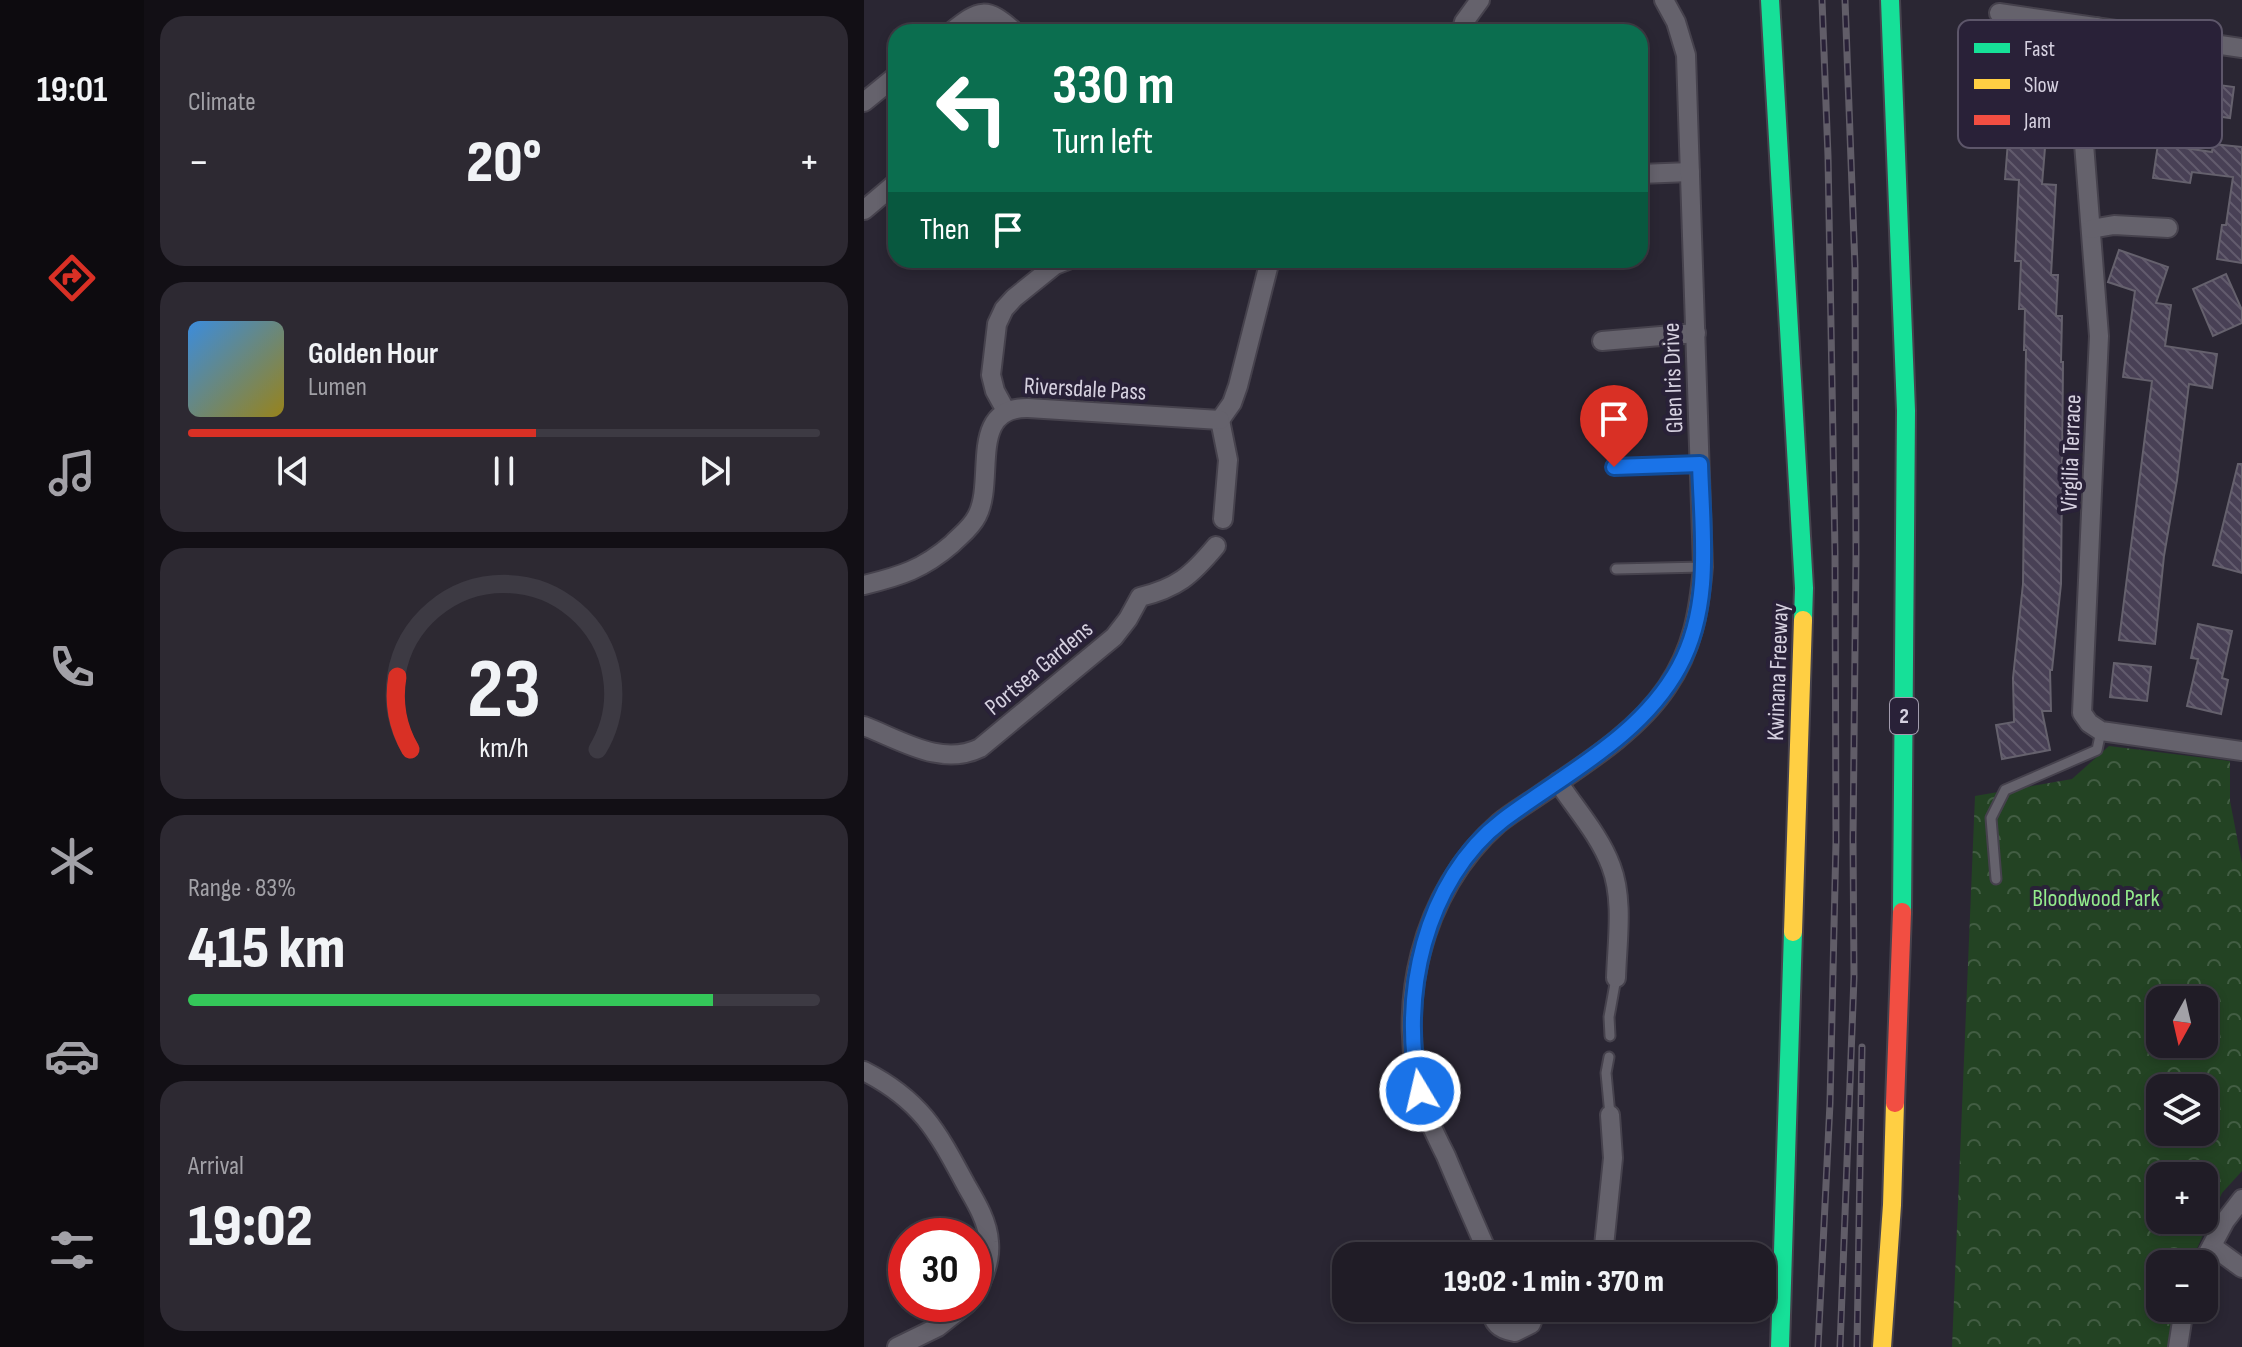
<!DOCTYPE html>
<html lang="en">
<head>
<meta charset="utf-8">
<style>
  :root { --surface:#201c26; --page:#2d2932; --text:#f1f3f6; --muted:#a2a1a7; --line:#3d3a43; --accent:#d93025 }
  body { margin:0; font-family:"Sofia Sans Condensed",sans-serif; background:var(--page); color:var(--text); height:100vh; display:flex; flex-direction:column; font-size:30px; white-space:nowrap }
  * { box-sizing:border-box; margin:0 }
  p { font-size:26px; color:var(--muted) }
  .icon { flex:none; width:44px; height:44px; fill:none; stroke:currentColor; stroke-width:2; stroke-linecap:round; stroke-linejoin:round }
  .map { position:relative; flex:1; overflow:hidden }
  .details { display:flex; flex-direction:column; gap:16px; padding:16px; background:#120f15; width:720px }
  .details>* { flex:none }
  .guide { position:absolute; left:24px; top:24px; width:760px; height:244px; border-radius:24px; box-shadow:0 4px 12px #0003,0 0 0 2px var(--line); background:#0b6e4f; color:#fff; overflow:hidden }
  .needle { width:52px; rotate:188deg }
  .fabs { position:absolute; left:1282px; top:986px; display:grid; gap:16px }
  .fabs a { display:grid; place-items:center; width:72px; height:72px; border-radius:16px; background:var(--surface); box-shadow:0 4px 12px #0003,0 0 0 2px var(--line); font-size:40px }
  .speed { position:absolute; left:24px; top:1218px; display:flex; gap:16px; font-size:40px; font-weight:700; text-align:center }
  .speed>* { display:grid; place-content:center; width:104px; height:104px; border-radius:50%; background:var(--surface); box-shadow:0 4px 12px #0003,0 0 0 2px var(--line); line-height:1 }
  .speed .limit { border:12px solid #d22; background:#fff; color:#111 }
  .pin { position:absolute; display:grid; place-items:center; width:68px; height:68px; color:#fff; margin:-82px -34px; border-radius:50% 50% 50% 0; rotate:-45deg; box-shadow:0 0 8px #0007 }
  .pin .icon { rotate:45deg }
  .me { position:absolute; width:88px; margin:-44px; rotate:351deg; stroke-linejoin:round; filter:drop-shadow(0 0 6px #0008) }
  .turn { display:flex; align-items:center; gap:28px; height:168px; padding:0 32px; font-size:36px }
  .turn .icon { width:104px; height:104px; stroke-width:2.5 }
  .turn b { display:block; font-size:56px; line-height:68px }
  .then { display:flex; align-items:center; height:76px; padding:0 32px; background:#0003; gap:16px; font-size:30px }
  .big { font-size:60px; font-weight:800; line-height:1.1 }
  .details .widget { flex:1; display:flex; flex-direction:column; justify-content:center; gap:12px; min-width:0; padding:0 28px; border-radius:24px; background:var(--page) }
  .details .dial { align-items:center; gap:0 }
  .dial svg { height:208px; overflow:visible; fill:none; stroke:var(--line); stroke-width:7; stroke-linecap:round; text-anchor:middle }
  .dial text { fill:var(--text); stroke:none }
  .song { display:flex; align-items:center; gap:24px }
  .cover { width:96px; height:96px; border-radius:12px; background:linear-gradient(135deg,hsl(210 70% 55%),hsl(50 70% 35%)) }
  .played { height:8px; border-radius:4px; background:linear-gradient(90deg,var(--accent) 55%,var(--line) 55%) }
  .keys { display:flex; justify-content:space-around; direction:ltr }
  .heat { display:flex; justify-content:space-between; align-items:center; font-size:44px; direction:ltr }
  .charge { height:12px; border-radius:6px; background:linear-gradient(90deg,#34c759 83%,var(--line) 0) }
  .trip { position:absolute; left:468px; top:1242px; width:444px; height:80px; border-radius:24px; background:var(--surface); box-shadow:0 4px 12px #0003,0 0 0 2px var(--line); font-weight:800; line-height:80px; text-align:center }
  main { display:flex; flex:1; min-height:0 }
  .dock { display:flex; flex-direction:column; width:144px; justify-content:space-around; align-items:center; background:#0d0b0f; color:var(--muted) }
  .dock .icon { width:56px; height:56px }
  .dock .on { color:var(--accent) }
  .dock b { font-size:36px; color:var(--text) }
  .map>svg:first-child { display:block }
  .park { fill:url(#park-crowns); fill-rule:evenodd }
  .building { fill:url(#building-back-hatch); stroke:#65616d; stroke-width:2 }
  .lines { fill:none; stroke-linecap:round; stroke-linejoin:round }
  .lane-casing { stroke:#46424d; stroke-width:13 }
  .street-casing { stroke:#46424d; stroke-width:22 }
  .fast-casing { stroke:#46424d; stroke-width:22 }
  .slow-casing { stroke:#46424d; stroke-width:22 }
  .jam-casing { stroke:#46424d; stroke-width:22 }
  .lane { stroke:#65626c; stroke-width:9 }
  .street { stroke:#65626c; stroke-width:18 }
  .fast { stroke:#16e098; stroke-width:18 }
  .slow { stroke:#ffcf43; stroke-width:18 }
  .jam { stroke:#f24e42; stroke-width:18 }
  .rail-casing { stroke:#615d68; stroke-width:7 }
  .rail { stroke:#292138; stroke-width:4; stroke-dasharray:12; stroke-linecap:butt }
  .route-casing { stroke:#114b97; stroke-width:20 }
  .route { stroke:#1a73e8; stroke-width:14 }
  .labels { text-anchor:middle; dominant-baseline:central; stroke-width:8; stroke-linejoin:round; paint-order:stroke }
  .shield { fill:#292138; stroke:#a29cae; stroke-width:2 }
  .shield-label { font-size:22px; font-weight:bold; fill:#d6d1e0 }
  .street-label { font-size:24px; fill:#d6d1e0; stroke:#292138 }
  .park-label { font-size:24px; fill:#93eb8c; stroke:#292138 }
  .key { fill:#292138; stroke:#5d566a; stroke-width:2 }
  .key-label { font-size:22px; fill:#d6d1e0 }
</style>
</head>
<body>
<main>
<nav class="dock">
<b>19:01</b>
<svg class="icon on" aria-label="directions" viewBox="0 0 24 24"><path d="M12 3l9 9-9 9-9-9zM9 14v-3h6M13 9l2 2-2 2"/></svg>
<svg class="icon" aria-label="music" viewBox="0 0 24 24"><path d="M9 18V5l10-2v13"/><circle cx="6" cy="18" r="3"/><circle cx="16" cy="16" r="3"/></svg>
<svg class="icon" aria-label="phone" viewBox="0 0 24 24"><path d="M5 4h4l2 5-3 2q2 4 5 5l2-3 5 2v4C11 20 4 13 5 4z"/></svg>
<svg class="icon" aria-label="climate" viewBox="0 0 24 24"><path d="M12 3v18M4 7l16 10M4 17L20 7"/></svg>
<svg class="icon" aria-label="car" viewBox="0 0 24 24"><path d="M5 17H2v-5l4-1 3-4h7l3 4 3 1v5h-3M9 17h6M6 11h13"/><circle cx="7" cy="17" r="2"/><circle cx="17" cy="17" r="2"/></svg>
<svg class="icon" aria-label="filters" viewBox="0 0 24 24"><path d="M4 7h16M4 17h16"/><circle cx="9" cy="7" r="2"/><circle cx="15" cy="17" r="2"/></svg>
</nav>
<section class="details">
<div class="widget"><p>Climate</p>
<div class="heat"><a>−</a><b class="big">20°</b><a>+</a></div>
</div>
<div class="widget">
<div class="song"><i class="cover"></i><div><b>Golden Hour</b><p>Lumen</p></div></div>
<div class="played"></div>
<div class="keys"><svg class="icon" aria-label="previous" viewBox="0 0 24 24"><path d="M18 5L8 12l10 7zM5 5v14"/></svg><svg class="icon" aria-label="pause" viewBox="0 0 24 24"><path d="M8 5v14M16 5v14"/></svg><svg class="icon" aria-label="next" viewBox="0 0 24 24"><path d="M6 5l10 7-10 7zM19 5v14"/></svg></div>
</div>
<div class="widget dial"><svg viewBox="0 0 100 80">
<path d="M14 69A42 42 0 1 1 86 69"/>
<path d="M14 69A42 42 0 0 1 9 41" stroke="#d93025"/>
<text x="50" y="56" font-size="32" font-weight="700">23</text>
<text x="50" y="72" font-size="11">km/h</text>
</svg></div>
<div class="widget"><p>Range · 83%</p><b class="big">415 km</b><div class="charge"></div></div>
<div class="widget"><p>Arrival</p><b class="big">19:02</b></div>
</section>
<div class="map">
<svg width="1378" height="1347" viewBox="0 0 1378 1347">
  <defs>
    <pattern id="park-crowns" width="20" height="18" patternUnits="userSpaceOnUse" patternTransform="scale(2)"><rect width="20" height="18" fill="#234323"/><path d="M2 6a3 3 0 1 1 6 0M12 15a3 3 0 1 1 6 0" fill="none" stroke="#425d43"/></pattern>
    <pattern id="building-back-hatch" width="6" height="6" patternUnits="userSpaceOnUse" patternTransform="scale(2)"><rect width="6" height="6" fill="#484055"/><path d="M-1 5l2 2M0 0l6 6M5-1l2 2" fill="none" stroke="#625b6d"/></pattern>
  </defs>
  <rect width="100%" height="100%" fill="#2a2633"/>
  <path class="park" d="M1245,746L1366,761V801L1378,863V1171L1358,1193L1326,1264H1296V1308H1311L1308,1347H1088L1111,796L1208,779ZM1296,1000H1340V1044H1296ZM1296,1088H1340V1132H1296ZM1296,1176H1340V1220H1296Z"/>
  <g class="building">
    <polygon points="1127,46 1195,56 1191,86 1186,86 1172,147 1181,148 1178,184 1192,185 1187,275 1194,275 1192,316 1198,316 1197,362 1199,362 1197,584 1188,670 1186,670 1187,711 1178,711 1186,750 1138,759 1132,725 1150,722 1149,678 1159,584 1162,350 1160,350 1161,309 1155,309 1157,261 1151,261 1155,180 1141,179 1145,129 1139,127 1149,81 1122,77"/>
    <polygon points="1259,72 1370,87 1366,118 1255,102"/>
    <polygon points="1294,144 1348,152 1349,144 1378,147 1378,263 1353,259 1358,225 1362,225 1369,177 1328,172 1326,183 1289,178"/>
    <polygon points="1255,250 1304,267 1292,303 1307,305 1301,346 1353,354 1348,388 1325,384 1313,480 1300,556 1291,644 1255,640 1288,381 1259,377 1271,291 1244,282"/>
    <polygon points="1362,274 1378,310 1378,323 1349,336 1329,289"/>
    <polygon points="1374,464 1378,464 1378,573 1349,565"/>
    <polygon points="1334,624 1368,631 1358,678 1364,680 1357,714 1323,706 1334,659 1327,658"/>
    <polygon points="1250,663 1287,667 1283,701 1246,697"/>
  </g>
  <g class="lines">
    <defs>
      <g id="lane">
        <polyline points="750,467 836,464"/>
        <polyline points="752,569 839,567"/>
        <polyline points="1132,879 1127,818 1141,790 1233,750 1237,731"/>
        <polyline points="746,1036 745,1017 752,978"/>
        <polyline points="745,1057 742,1073 746,1115"/>
      </g>
      <g id="street">
        <polyline points="1135,13 1378,48"/>
        <polyline points="1232,27 1219,131 1235,336 1218,713 1225,723 1237,731 1378,751"/>
        <path d="M87,32C116,9 122,6 151,32"/>
        <polyline points="597,32 600,22 616,0"/>
        <polyline points="0,102 32,76"/>
        <polyline points="776,174 826,172"/>
        <polyline points="0,210 32,183"/>
        <polyline points="1227,229 1250,225 1304,228"/>
        <polyline points="738,341 832,333"/>
        <polyline points="142,411 131,391 127,375 133,324 140,309 150,298 191,265 204,260"/>
        <polyline points="356,420 368,403 374,386 406,260"/>
        <polyline points="356,420 364,460 359,519"/>
        <path d="M0,585C37,576 59,569 88,544C97,535 107,528 113,516C132,480 103,407 164,408L356,420"/>
        <path d="M0,726C37,740 77,767 116,748L250,637L264,619L276,597C313,588 327,576 352,546"/>
        <path d="M694,782C712,809 736,836 747,866C760,900 753,942 752,978"/>
        <path d="M0,1071C57,1100 73,1131 102,1185C112,1202 124,1222 125,1242C127,1261 119,1280 110,1296"/>
        <polyline points="1348,1246 1378,1268"/>
        <path d="M625,1256C611,1223 596,1190 582,1156C574,1140 565,1123 560,1106C529,1009 557,891 635,823C647,813 661,805 674,796C719,765 773,732 803,687C829,649 835,611 839,567L822,55L812,22L800,0"/>
        <polyline points="739,1256 749,1158 746,1115"/>
        <polyline points="1338,1264 1361,1221 1378,1199"/>
        <path d="M627,1308C628,1323 636,1330 651,1332L667,1324L673,1308"/>
        <polyline points="33,1347 74,1327 103,1304"/>
        <polyline points="1314,1347 1320,1308"/>
      </g>
      <g id="fast">
        <polyline points="906,0 940,588 939,620"/>
        <polyline points="1026,0 1042,411 1038,912"/>
        <polyline points="916,1347 929,932"/>
      </g>
      <g id="slow">
        <polyline points="929,932 939,620"/>
        <polyline points="1018,1347 1028,1205 1031,1103"/>
      </g>
      <polyline id="jam" points="1031,1103 1038,912"/>
    </defs>
    <use href="#lane" class="lane-casing"/>
    <use href="#street" class="street-casing"/>
    <use href="#fast" class="fast-casing"/>
    <use href="#slow" class="slow-casing"/>
    <use href="#jam" class="jam-casing"/>
    <use href="#lane" class="lane"/>
    <use href="#street" class="street"/>
    <use href="#fast" class="fast"/>
    <use href="#slow" class="slow"/>
    <use href="#jam" class="jam"/>
    <defs>
      <g id="rail">
        <polyline points="954,1347 966,1103 972,841 971,553 964,156 958,0"/>
        <polyline points="976,1347 990,977 989,839 992,555 991,267 981,0"/>
        <polyline points="993,1347 998,1047"/>
      </g>
    </defs>
    <use href="#rail" class="rail-casing"/>
    <use href="#rail" class="rail"/>
  </g>
  <g class="lines">
    <defs>
      <path id="route" d="M556,1091C535,999 560,880 639,820C700,774 777,737 815,667C849,605 838,531 836,464L750,467"/>
    </defs>
    <use href="#route" class="route-casing"/>
    <use href="#route" class="route"/>
  </g>
  <g class="labels">
    <rect class="shield" x="1026" y="698" width="28" height="36" rx="6"/>
    <g class="shield-label">
      <text x="1040" y="716">2</text>
    </g>
    <g class="street-label">
      <text transform="translate(809 378) rotate(-92)">Glen Iris Drive</text>
      <text transform="translate(221 389) rotate(3)">Riversdale Pass</text>
      <text transform="translate(1207 453) rotate(-88)">Virgilia Terrace</text>
      <text transform="translate(175 668) rotate(-40)">Portsea Gardens</text>
      <text transform="translate(914 672) rotate(-88)">Kwinana Freeway</text>
    </g>
    <g class="park-label">
      <text x="1232" y="898">Bloodwood Park</text>
    </g>
  </g>
  <rect x="1094" y="20" width="264" height="128" rx="12" class="key"/>
  <rect x="1110" y="43" width="36" height="10" fill="#16e098"/>
  <rect x="1110" y="79" width="36" height="10" fill="#ffcf43"/>
  <rect x="1110" y="115" width="36" height="10" fill="#f24e42"/>
  <g class="key-label">
    <text x="1160" y="56">Fast</text>
    <text x="1160" y="92">Slow</text>
    <text x="1160" y="128">Jam</text>
  </g>
</svg>
<div class="fabs">
<a><svg class="needle" viewBox="-14 -14 28 28"><path d="M0-13l5 13h-10z" fill="#e53935"/><path d="M0 13l5-13h-10z" fill="#a2a1a7"/></svg></a>
<a><svg class="icon" aria-label="layers" viewBox="0 0 24 24"><path d="M12 4l9 5-9 5-9-5zM3 14l9 5 9-5"/></svg></a>
<a>+</a>
<a>−</a>
</div>
<div class="speed"><div class="limit">30</div></div>
<div class="pin" style="left:750px;top:467px;background:#d93025"><svg class="icon" aria-label="arrive" viewBox="0 0 24 24"><path d="M6 21V4h12l-3 4 3 4H6"/></svg></div>
<svg class="me" style="left:556px;top:1091px" viewBox="-20 -20 40 40"><circle r="17" fill="#1a73e8" stroke="#fff" stroke-width="3"/><path d="M0-11L8 9 0 5-8 9z" fill="#fff"/></svg>
<div class="trip">19:02 · 1 min · 370 m</div>
<div class="guide">
<div class="turn"><svg class="icon" aria-label="left" viewBox="0 0 24 24"><path d="M17 20v-9H6M10 6l-5 5 5 5"/></svg><div><b>330 m</b>Turn left</div></div>
<div class="then">Then<svg class="icon" aria-label="arrive" viewBox="0 0 24 24"><path d="M6 21V4h12l-3 4 3 4H6"/></svg></div>
</div>
</div>
</main>
</body>
</html>
